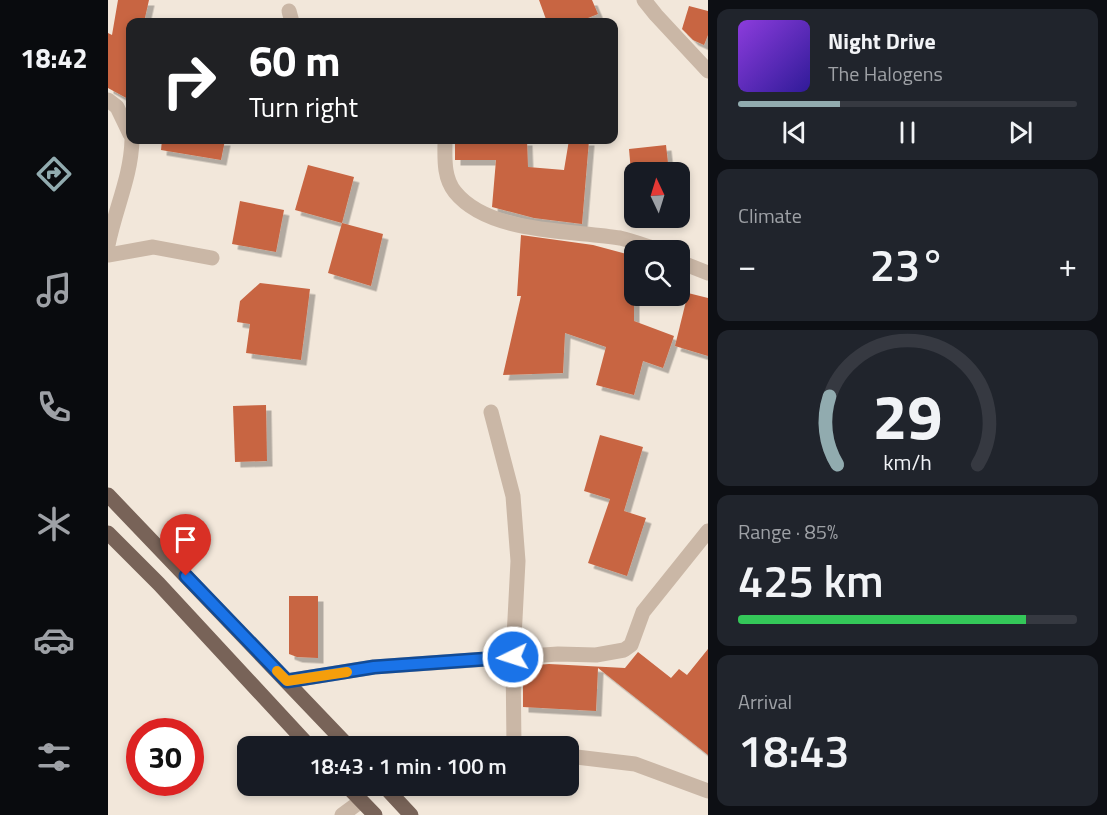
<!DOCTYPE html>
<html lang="en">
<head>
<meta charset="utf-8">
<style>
  :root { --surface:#171b24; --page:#20242c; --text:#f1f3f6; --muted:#9ea1a6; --line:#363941; --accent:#91abaf }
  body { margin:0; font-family:"Titillium Web",sans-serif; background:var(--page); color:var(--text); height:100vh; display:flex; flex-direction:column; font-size:22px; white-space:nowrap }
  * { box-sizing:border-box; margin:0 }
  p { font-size:20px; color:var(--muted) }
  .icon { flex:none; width:33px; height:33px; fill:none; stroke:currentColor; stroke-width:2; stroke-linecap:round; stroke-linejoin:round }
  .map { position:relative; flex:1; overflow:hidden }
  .details { display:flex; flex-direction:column; gap:9px; padding:9px; background:#0d0f14; width:399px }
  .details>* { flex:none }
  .top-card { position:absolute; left:18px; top:18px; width:492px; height:126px; border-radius:12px; box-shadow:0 3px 9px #0003; background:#202124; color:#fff; overflow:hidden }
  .needle { width:39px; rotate:356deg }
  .fabs { position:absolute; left:516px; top:162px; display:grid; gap:12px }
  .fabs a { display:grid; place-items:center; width:66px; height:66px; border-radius:12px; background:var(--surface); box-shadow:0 3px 9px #0003; font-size:30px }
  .speed { position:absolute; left:18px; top:718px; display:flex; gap:12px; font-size:30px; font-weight:700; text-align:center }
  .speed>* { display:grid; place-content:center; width:78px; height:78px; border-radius:50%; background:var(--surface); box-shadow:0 3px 9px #0003; line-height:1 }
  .speed .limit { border:9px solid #d22; background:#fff; color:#111 }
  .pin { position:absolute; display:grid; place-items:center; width:51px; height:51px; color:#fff; margin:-62px -26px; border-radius:50% 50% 50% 0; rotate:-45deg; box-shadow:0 0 6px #0007 }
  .pin .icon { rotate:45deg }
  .me { position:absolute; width:66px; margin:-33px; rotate:266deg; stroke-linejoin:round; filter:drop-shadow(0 0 4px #0008) }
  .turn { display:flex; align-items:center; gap:21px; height:126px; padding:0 24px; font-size:27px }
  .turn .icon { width:78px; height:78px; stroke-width:2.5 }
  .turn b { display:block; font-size:42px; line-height:51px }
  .big { font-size:45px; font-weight:600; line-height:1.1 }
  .details .card { flex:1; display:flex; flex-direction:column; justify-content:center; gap:9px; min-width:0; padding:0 21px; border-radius:12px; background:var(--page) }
  .details .dial { align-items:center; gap:0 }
  .dial svg { height:156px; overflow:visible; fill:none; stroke:var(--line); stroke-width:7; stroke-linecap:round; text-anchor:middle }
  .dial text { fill:var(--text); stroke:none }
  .song { display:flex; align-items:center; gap:18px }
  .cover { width:72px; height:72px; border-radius:9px; background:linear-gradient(135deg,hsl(270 70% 55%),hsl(250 70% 35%)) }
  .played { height:6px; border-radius:3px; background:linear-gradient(90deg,var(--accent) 30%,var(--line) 30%) }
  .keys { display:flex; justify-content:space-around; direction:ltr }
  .heat { display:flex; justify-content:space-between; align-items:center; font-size:33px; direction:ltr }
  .charge { height:9px; border-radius:4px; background:linear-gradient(90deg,#34c759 85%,var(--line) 0) }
  .trip { position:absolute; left:129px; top:736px; width:342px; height:60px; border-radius:12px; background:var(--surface); box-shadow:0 3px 9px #0003; font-weight:600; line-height:60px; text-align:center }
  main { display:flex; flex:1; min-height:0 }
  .tab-bar { display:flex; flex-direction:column; width:108px; justify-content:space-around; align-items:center; background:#090b0e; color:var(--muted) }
  .tab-bar .icon { width:42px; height:42px }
  .tab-bar .on { color:var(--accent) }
  .tab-bar b { font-size:27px; color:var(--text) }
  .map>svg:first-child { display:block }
  .building { fill:#c86542; filter:url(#shadow) }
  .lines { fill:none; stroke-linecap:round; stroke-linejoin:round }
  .minor { stroke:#cab7a6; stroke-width:15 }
  .primary { stroke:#786358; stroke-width:15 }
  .route-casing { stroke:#114b97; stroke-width:15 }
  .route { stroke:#1a73e8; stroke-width:10 }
  .slow { stroke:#f59e0b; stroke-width:10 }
</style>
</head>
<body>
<main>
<nav class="tab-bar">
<b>18:42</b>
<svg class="icon on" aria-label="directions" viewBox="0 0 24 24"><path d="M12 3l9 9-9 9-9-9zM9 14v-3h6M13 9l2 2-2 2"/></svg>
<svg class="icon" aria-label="music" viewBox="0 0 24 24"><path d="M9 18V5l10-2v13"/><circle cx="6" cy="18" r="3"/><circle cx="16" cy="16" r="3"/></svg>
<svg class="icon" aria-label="phone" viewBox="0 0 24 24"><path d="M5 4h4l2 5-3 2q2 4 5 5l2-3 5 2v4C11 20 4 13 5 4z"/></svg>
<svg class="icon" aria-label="climate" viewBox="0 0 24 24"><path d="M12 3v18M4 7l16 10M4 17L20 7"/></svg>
<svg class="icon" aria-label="car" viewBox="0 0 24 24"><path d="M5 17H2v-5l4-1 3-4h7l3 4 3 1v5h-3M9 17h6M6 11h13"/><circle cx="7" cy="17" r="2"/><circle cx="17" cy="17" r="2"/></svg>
<svg class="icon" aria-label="filters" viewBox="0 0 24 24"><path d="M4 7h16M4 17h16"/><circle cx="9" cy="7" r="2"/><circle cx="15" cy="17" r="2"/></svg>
</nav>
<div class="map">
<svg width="600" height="815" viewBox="0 0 600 815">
  <defs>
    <filter id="shadow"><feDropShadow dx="5.5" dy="5.5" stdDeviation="0" flood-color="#0004"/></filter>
  </defs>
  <rect width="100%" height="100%" fill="#f2e7da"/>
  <g class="building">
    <polygon points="10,0 41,0 36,22 22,22 22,100 0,88 0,33 4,35"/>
    <polygon points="431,0 484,0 490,14 470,22 439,22"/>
    <polygon points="581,6 600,11 600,35 596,45 585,40 574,29"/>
    <polygon points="54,140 117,140 113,160 53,150"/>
    <polygon points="347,140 419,140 420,167 456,170 461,140 481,140 474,224 426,218 384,207 388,160 347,160"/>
    <polygon points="558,145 561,172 523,172 521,149"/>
    <polygon points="200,165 246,177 234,223 187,210"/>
    <polygon points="132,201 176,210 168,252 124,244"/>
    <polygon points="234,223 275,234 263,286 220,273"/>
    <polygon points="413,235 485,245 526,256 526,321 566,336 555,368 535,361 526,395 488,385 498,347 457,333 455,373 395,375 413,296 409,296"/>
    <polygon points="152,283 202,289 193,360 138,353 142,324 129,322 132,301"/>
    <polygon points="580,293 600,298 600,356 567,346"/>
    <polygon points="158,405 159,461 127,462 125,406"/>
    <polygon points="492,435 535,447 516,511 538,518 519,576 480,563 502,499 476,491"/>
    <polygon points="181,596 210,596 210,658 189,657 181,654"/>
    <polygon points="600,649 600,755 490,668 488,711 415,707 415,666 441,664 517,668 530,652 563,678 571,669 579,675"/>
  </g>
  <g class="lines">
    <g class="minor">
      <polyline points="536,0 548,15 600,71"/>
      <polyline points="181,11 184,22"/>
      <polyline points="0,100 9,107 22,134"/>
      <path d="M337,140C337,157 335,177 347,192C381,234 463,230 512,238C525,241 538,246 551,250"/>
      <path d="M0,245C7,209 23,177 24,140"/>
      <polyline points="0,255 45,247 104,258"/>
      <polyline points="572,262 600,273"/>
      <polyline points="383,412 405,496 410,561 405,657 406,747"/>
      <polyline points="179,681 266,667 450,654 488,655 516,650 523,645 535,612 600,531"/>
      <polyline points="373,747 380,747"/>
      <polyline points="460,756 527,764 600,791"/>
      <polyline points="234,815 253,801"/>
    </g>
    <g class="primary">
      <polyline points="0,495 241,747"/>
      <polyline points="0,533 51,584 202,747"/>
      <polyline points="239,786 267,815"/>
      <polyline points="276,786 303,815"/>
    </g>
  </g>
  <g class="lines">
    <defs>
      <polyline id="route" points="78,576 179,681 266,667 405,657"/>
    </defs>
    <use href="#route" class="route-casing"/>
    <use href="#route" class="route"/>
    <polyline class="slow" points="169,671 179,681 239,672"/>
  </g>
</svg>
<div class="fabs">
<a><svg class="needle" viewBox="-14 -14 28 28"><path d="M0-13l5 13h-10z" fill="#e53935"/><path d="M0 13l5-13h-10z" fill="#9ea1a6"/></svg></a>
<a><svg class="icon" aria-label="search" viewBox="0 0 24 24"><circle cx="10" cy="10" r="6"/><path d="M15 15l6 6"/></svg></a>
</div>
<div class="speed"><div class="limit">30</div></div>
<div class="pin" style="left:78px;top:576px;background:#d93025"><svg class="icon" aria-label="arrive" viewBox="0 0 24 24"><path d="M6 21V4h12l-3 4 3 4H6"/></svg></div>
<svg class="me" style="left:405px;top:657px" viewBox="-20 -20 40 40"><circle r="17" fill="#1a73e8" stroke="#fff" stroke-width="3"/><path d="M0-11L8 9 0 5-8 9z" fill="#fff"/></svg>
<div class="trip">18:43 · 1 min · 100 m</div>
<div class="top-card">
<div class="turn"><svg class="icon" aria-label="right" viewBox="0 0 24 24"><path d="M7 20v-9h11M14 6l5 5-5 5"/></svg><div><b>60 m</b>Turn right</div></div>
</div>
</div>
<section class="details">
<div class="card">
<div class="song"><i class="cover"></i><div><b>Night Drive</b><p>The Halogens</p></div></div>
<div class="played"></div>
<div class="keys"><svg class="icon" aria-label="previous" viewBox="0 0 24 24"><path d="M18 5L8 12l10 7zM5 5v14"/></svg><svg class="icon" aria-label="pause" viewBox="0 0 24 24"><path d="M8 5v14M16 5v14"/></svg><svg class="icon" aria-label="next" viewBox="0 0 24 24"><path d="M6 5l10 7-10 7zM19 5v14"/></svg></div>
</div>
<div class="card"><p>Climate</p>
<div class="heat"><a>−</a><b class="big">23°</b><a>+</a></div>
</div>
<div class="card dial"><svg viewBox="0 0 100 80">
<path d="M14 69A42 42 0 1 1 86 69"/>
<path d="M14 69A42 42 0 0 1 10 34" stroke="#91abaf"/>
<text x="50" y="56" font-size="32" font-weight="700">29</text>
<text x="50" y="72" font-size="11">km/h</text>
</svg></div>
<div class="card"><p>Range · 85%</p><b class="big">425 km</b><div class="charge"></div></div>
<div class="card"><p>Arrival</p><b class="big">18:43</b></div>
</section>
</main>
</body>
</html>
